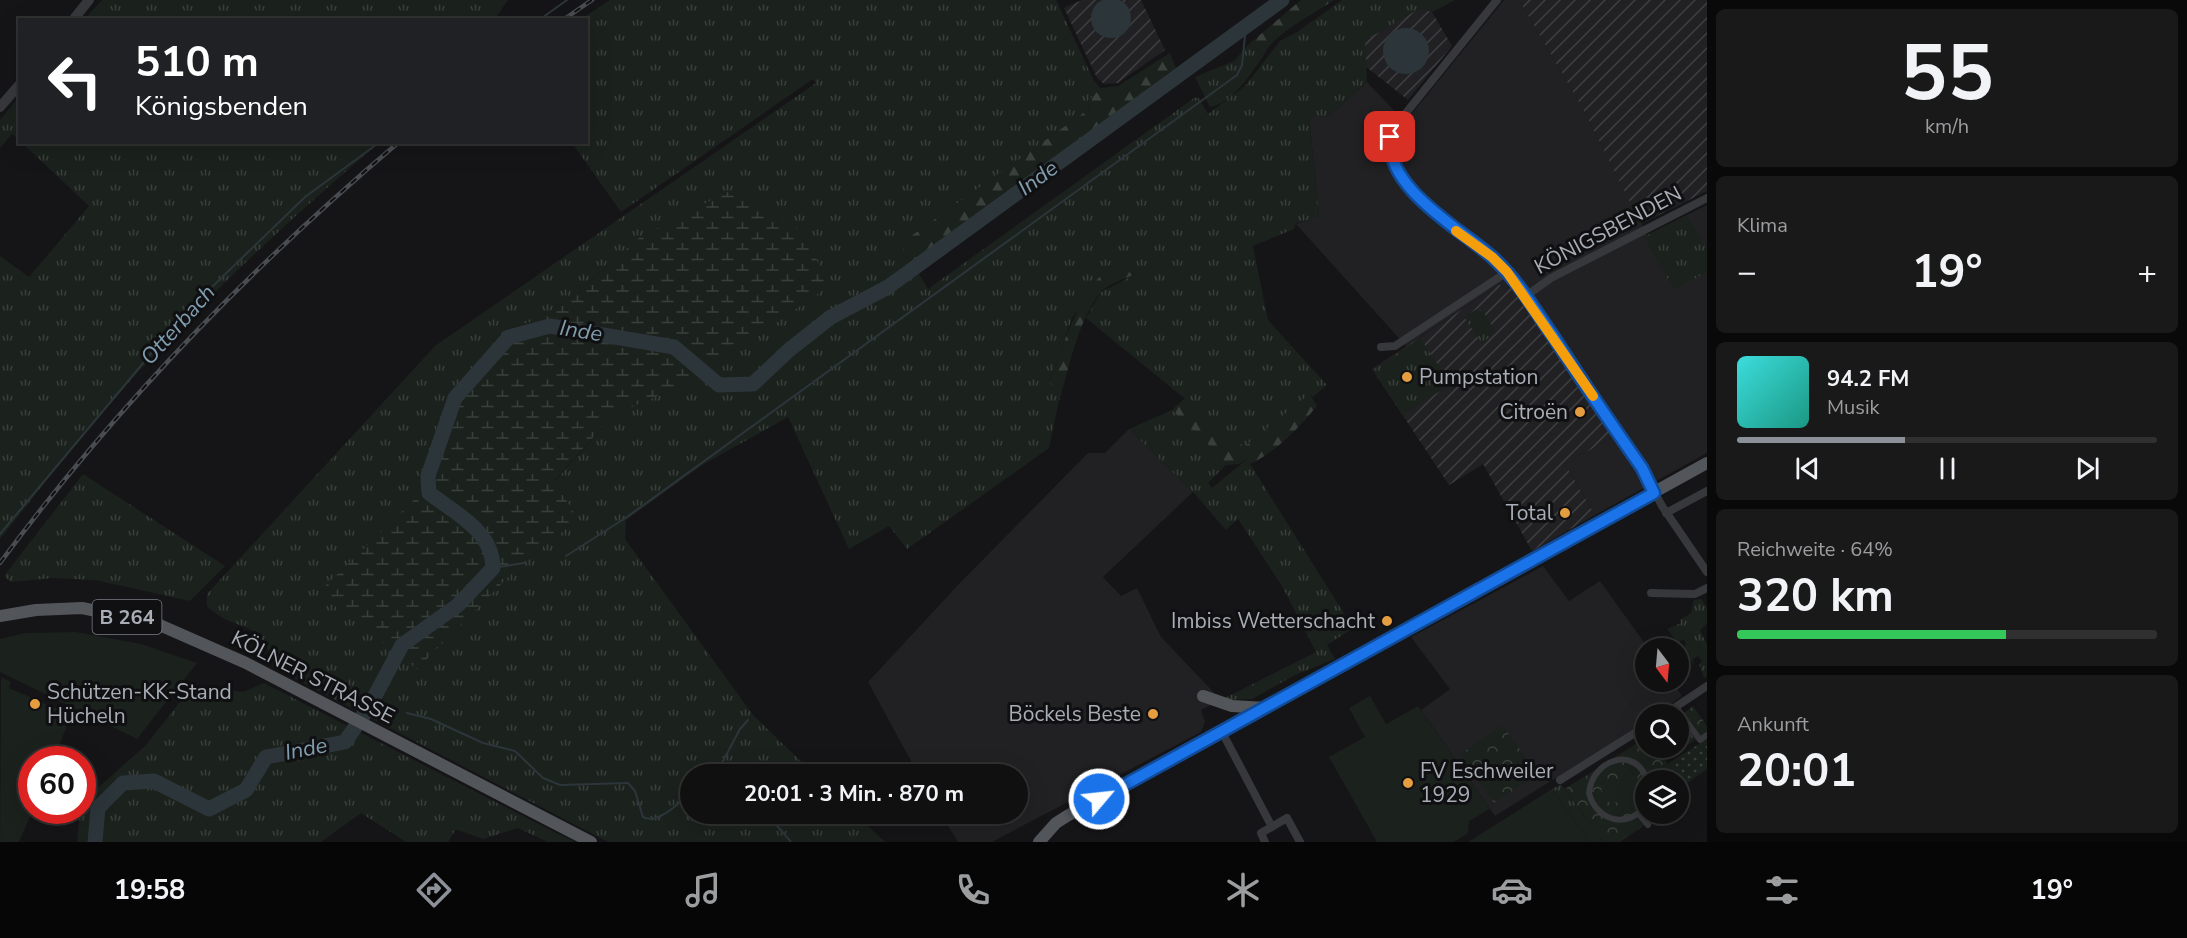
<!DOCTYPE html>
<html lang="de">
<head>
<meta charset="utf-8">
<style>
  :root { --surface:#101011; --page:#19191a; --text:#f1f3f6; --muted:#9c9d9f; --line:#303031; --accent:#8c9099 }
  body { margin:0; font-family:"Nunito Sans",sans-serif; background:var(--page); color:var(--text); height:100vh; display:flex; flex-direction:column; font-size:22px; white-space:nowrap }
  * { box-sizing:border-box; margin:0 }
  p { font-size:20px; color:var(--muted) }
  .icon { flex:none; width:33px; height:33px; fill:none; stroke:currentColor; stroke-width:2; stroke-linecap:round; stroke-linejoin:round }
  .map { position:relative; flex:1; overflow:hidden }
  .panel { display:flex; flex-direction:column; gap:9px; padding:9px; background:#090909; width:480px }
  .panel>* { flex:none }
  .hud { position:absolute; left:18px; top:18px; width:570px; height:126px; border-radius:0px; box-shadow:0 6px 24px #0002,0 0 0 2px var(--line); background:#202124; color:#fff; overflow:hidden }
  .needle { width:39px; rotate:164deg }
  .controls { position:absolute; left:1635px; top:638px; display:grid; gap:12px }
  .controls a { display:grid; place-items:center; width:54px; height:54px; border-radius:50%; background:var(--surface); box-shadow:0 6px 24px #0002,0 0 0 2px var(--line); font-size:30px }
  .speed { position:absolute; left:18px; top:746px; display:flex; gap:12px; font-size:30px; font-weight:700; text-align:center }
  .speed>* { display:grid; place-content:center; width:78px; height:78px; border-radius:50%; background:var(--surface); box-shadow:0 6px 24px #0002,0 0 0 2px var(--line); line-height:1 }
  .speed .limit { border:9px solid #d22; background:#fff; color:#111 }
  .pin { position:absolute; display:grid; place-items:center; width:51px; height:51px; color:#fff; margin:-26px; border-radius:12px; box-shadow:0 3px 9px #0006 }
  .me { position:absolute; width:66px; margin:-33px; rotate:62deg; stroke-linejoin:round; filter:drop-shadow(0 0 4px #0008) }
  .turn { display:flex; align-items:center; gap:21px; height:126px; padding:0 18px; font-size:27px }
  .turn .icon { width:78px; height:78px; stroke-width:2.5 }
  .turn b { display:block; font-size:42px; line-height:51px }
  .big { font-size:45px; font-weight:700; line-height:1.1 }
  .panel .widget { flex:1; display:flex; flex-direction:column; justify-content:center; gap:9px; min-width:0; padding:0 21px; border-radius:9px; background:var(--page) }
  .panel .dial { align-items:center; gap:0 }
  .dial b { font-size:78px; line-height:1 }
  .song { display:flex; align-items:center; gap:18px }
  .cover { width:72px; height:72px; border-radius:9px; background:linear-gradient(135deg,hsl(180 70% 55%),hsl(170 70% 35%)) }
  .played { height:6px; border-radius:3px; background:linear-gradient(90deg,var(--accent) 40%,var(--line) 40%) }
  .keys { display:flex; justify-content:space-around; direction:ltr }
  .heat { display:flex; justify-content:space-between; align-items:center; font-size:33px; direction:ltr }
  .charge { height:9px; border-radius:4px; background:linear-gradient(90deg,#34c759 64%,var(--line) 0) }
  .trip { position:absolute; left:680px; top:764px; width:348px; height:60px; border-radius:30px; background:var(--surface); box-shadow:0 6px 24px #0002,0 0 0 2px var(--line); font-weight:700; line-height:60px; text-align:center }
  .menu { display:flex; height:96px; justify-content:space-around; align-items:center; background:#060607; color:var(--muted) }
  .menu .icon { width:42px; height:42px }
  .menu .on { color:var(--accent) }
  .menu b { font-size:27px; color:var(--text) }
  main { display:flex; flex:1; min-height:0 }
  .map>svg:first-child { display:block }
  .built { fill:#212124 }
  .industrial { fill:url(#industrial-furrows) }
  .grass { fill:url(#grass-tufts); fill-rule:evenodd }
  .forest { fill:url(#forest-firs) }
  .wetland { fill:url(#wetland-marsh) }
  .park { fill:url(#park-crowns) }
  .garden { fill:url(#garden-dots) }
  .pitch { fill:#1b211c }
  .water { fill:#2c353a }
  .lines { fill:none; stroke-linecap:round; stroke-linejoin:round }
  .stream { stroke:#2c353a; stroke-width:2 }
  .river { stroke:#2c353a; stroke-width:15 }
  .pedestrian { stroke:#36383b; stroke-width:6 }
  .minor { stroke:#36383b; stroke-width:8 }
  .tertiary { stroke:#36383b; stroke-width:10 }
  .primary { stroke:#52555a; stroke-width:12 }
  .rail-casing { stroke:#494c50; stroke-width:4.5 }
  .rail { stroke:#101012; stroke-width:2; stroke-dasharray:7; stroke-linecap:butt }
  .route-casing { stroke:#114b97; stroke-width:15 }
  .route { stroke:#1a73e8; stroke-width:10 }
  .slow { stroke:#f59e0b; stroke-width:10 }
  .poi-dot { fill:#e59e3f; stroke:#101012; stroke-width:2 }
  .labels { text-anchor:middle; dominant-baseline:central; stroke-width:6; stroke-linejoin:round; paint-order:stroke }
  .shield { fill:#101012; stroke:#7a7e85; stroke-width:1.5 }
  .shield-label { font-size:20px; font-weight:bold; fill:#a8adb6 }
  .street-label { font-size:21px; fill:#a8adb6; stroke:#101012 }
  .poi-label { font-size:21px; fill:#a8adb6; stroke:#101012; text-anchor:end }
  .water-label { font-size:22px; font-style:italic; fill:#819daf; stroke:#101012 }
</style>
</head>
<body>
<main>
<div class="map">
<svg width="1707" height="842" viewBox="0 0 1707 842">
  <defs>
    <pattern id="industrial-furrows" width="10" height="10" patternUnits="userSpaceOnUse" patternTransform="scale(1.5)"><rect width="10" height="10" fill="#212124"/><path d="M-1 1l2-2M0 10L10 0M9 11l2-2" fill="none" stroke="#3e3f42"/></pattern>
    <pattern id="grass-tufts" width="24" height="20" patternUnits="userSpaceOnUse" patternTransform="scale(1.5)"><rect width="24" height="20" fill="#1b211c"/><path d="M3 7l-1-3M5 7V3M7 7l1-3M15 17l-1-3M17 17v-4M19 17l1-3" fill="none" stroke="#393f3b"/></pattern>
    <pattern id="forest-firs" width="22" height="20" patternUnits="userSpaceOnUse" patternTransform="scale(1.5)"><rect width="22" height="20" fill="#1b211c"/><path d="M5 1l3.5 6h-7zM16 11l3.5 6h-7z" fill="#393f3b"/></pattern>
    <pattern id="wetland-marsh" width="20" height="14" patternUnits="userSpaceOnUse" patternTransform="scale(1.5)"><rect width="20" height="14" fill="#1b211c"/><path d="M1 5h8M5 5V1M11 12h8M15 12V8" fill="none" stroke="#393f3b"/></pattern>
    <pattern id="park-crowns" width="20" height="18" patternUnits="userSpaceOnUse" patternTransform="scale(1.5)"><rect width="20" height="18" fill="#1b211c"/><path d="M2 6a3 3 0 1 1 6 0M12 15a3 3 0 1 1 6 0" fill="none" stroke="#393f3b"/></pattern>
    <pattern id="garden-dots" width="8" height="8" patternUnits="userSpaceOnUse" patternTransform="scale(1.5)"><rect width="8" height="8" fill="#1b211c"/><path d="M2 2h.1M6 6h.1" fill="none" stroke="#393f3b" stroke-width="1.8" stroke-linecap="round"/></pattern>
  </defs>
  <rect width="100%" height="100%" fill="#151517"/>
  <g class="built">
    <polygon points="1504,0 1519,0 1583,109 1647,235 1707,205 1707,453 1595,515 1565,464 1613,437 1511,287 1499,285 1406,346 1296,224 1319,216 1309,117 1329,116 1367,82 1405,122"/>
    <polygon points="1129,429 1193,492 1103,577 1121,596 1137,588 1161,637 1221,700 1201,710 1205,722 1201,732 992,842 958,842 940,813 1017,813 1017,774 918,774 868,682 957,586 1088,453 1105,453"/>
    <polygon points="1543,566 1569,601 1600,581 1648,648 1646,648 1646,681 1672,681 1682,696 1658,714 1646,714 1645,722 1495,816 1421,710 1450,689 1411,637"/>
  </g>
  <g class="industrial">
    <polygon points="1082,0 1141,0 1165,50 1118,83 1104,84 1097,78 1064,8"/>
    <polygon points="1519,0 1707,0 1707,191 1641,224 1583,109"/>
    <polygon points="1420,8 1432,12 1452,46 1408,100 1365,66 1365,40"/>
    <polygon points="1499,285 1511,287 1613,437 1565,464 1595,515 1532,551 1483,464 1449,485 1372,369"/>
  </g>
  <g class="grass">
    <polygon points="102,0 508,0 494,20 85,19"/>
    <path d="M610,0H1056L1094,81L1101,88L1088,101L1089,109L907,254L928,289L1194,98L1198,97L1208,114L1246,85L1280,41L1297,32L1342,0H1455L1432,12L1420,8L1365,40L1367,82L1329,116L1309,118L1319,217L1296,223L1294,229L1253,246L1268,320L1327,385L1313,397L1310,394L1244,447L1086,318L1101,292L1136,274L1109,266L1072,318L1050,381L1059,401L1049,448L907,549L889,526L849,549L788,417L704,464L626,520L625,539L753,715L814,774H690V813H854L885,842H608L273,667C262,615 236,635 207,606V594L435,346L816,83L813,79L621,212L572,143L586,142V20L581,19ZM639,238L736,350L692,381L613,415L554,482L578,519L522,563L319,593L420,495L448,396L504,330L534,321L570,299Z"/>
    <path d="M1249,44L1265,53C1253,71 1233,103 1210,107L1195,77L1234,61Z"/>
    <polygon points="19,97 19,140 12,134 0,148 0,120"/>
    <path d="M22,143H379C286,222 196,306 115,398C75,443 38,492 0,539V256L29,277L89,206Z"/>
    <polygon points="1687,215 1707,250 1707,272 1674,290 1644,237"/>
    <polygon points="1477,309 1483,311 1495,331 1482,344 1464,317"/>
    <polygon points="1420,338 1451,384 1403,415 1373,370"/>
    <polygon points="1172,410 1213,449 1226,465 1208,483 1212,488 1247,459 1350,623 1350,630 1327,645 1335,659 1295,675 1252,699 1221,700 1316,652 1282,586 1238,519 1226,530 1193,492 1129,429"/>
    <polygon points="83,474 225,566 190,601 95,580 53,578 11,582 4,576"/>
    <polygon points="1701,599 1707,608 1707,623 1700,630 1707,645 1707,676 1704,678 1699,664 1702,661 1698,656 1693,659 1694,665 1683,649 1686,644 1683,639 1678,643 1667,629 1681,623 1680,620 1691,613 1694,600"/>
    <polygon points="264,683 554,832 576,842 548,842 518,828 483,839 456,829 448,842 406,842 361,813 321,842 77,842 80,812 90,795 146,745 187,693 205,686 243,692"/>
    <polygon points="1561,784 1603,842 1589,842 1552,789"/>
  </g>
  <g class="forest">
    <path d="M1301,0H1334C1314,14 1275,33 1265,53L1249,44Z"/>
    <polygon points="1170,53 1176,68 912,262 900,244 1089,109 1088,101 1101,88 1118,86"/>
    <path d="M1109,266L1137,274C1125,278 1108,284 1100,293C1077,323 1070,366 1059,401L1050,382C1065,338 1077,299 1109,266Z"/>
    <path d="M1310,394L1317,406C1299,428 1276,452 1250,464L1247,459L1239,464L1226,465L1213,449L1172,410L1185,398L1244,447Z"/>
  </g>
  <polygon class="wetland" points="727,192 760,203 804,233 829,286 692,381 613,415 554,481 578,519 522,563 417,669 318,593 419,495 420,473 448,396 504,330 534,321 570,299 639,238"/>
  <g class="park">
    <polygon points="1693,706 1707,726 1707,732 1665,760 1678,780 1646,780 1646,813 1662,813 1620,842 1603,842 1565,789 1645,738 1646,747 1678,747 1679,717"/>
    <polygon points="1502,725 1538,774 1494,803 1459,755"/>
  </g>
  <polygon class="garden" points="1707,739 1707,769 1683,786 1667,764"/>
  <g class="pitch">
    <polygon points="76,632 141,644 197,663 137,739 0,672 0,639 25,633"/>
    <polygon points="1,677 11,682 9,688 71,715 54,759 32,759 33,810 19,842 0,842"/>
    <polygon points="1370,696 1386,724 1418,706 1490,809 1469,821 1468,833 1454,842 1377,842 1329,757 1365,737 1349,708"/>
    <polygon points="1627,773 1637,789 1611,805 1601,790"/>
    <polygon points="1552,789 1589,842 1468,842"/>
  </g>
  <g class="water">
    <circle cx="1111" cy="18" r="20"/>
    <circle cx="1406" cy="51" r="23"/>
  </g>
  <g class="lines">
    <g class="stream">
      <polyline points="539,20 567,0"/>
      <polyline points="0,534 185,313 305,197 380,142"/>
      <polyline points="566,556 627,517 1237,75 1242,65 1246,26"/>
      <polyline points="493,568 524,563"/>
      <polyline points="369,707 389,711"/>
      <path d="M407,713L431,719L483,743L515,751L543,778L560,785L628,783L635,791L643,817C658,825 678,803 690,794"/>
      <polyline points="716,774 740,729 748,720"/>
      <polyline points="766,813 791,842"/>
    </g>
    <path class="river" d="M95,842L98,808L123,783L154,781L209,809L246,790L266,757L345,742L369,707L402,645L458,605L493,568C493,531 455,513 429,493L428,476L455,398L509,337L550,326L674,347L719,385L753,384L789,350L831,317L888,287L1282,0"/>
    <g class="pedestrian">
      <polyline points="1676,707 1700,740 1707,735"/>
      <path d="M1646,805C1628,830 1596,821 1589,793C1592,759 1636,745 1647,780"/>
      <polyline points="1639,814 1648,825"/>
    </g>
    <g class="minor">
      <polyline points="1497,0 1393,129 1389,148 1401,176 1450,226 1492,257 1526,296 1642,468 1662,506 1707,572"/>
      <polyline points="1526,296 1551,278 1707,198"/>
      <polyline points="1381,347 1395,346 1507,272"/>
      <polyline points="1666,513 1707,491"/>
      <polyline points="1651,593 1695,594 1707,588"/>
      <polyline points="1665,714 1707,686"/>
      <polyline points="1222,732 1272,827"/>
      <polyline points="1560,780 1646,726"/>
      <polyline points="1265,842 1261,833 1287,818 1300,842"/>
    </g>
    <g class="tertiary">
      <polyline points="73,20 89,0"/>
      <polyline points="0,107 20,84"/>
    </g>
    <g class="primary">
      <polyline points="0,616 36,610 82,608 155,623 246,663 591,842"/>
      <polyline points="1203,696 1232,706 1266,708"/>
      <polyline points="1039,842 1056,823 1067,816 1707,463"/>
    </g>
    <defs>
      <g id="rail">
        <polyline points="563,20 592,0"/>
        <path d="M0,563C116,406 250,268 399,142"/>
      </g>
    </defs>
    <use href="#rail" class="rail-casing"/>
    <use href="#rail" class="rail"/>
  </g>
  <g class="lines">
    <defs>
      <path id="route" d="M1099,799L1654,493L1642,468C1612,425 1582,381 1553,336C1534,309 1517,279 1492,257C1459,228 1385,188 1390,137"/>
    </defs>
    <use href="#route" class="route-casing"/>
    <use href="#route" class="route"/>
    <polyline class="slow" points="1456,231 1492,257 1507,272 1593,396"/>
  </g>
  <g class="poi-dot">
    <circle cx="1407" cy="377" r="6"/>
    <circle cx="1580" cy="412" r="6"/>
    <circle cx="1565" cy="513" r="6"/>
    <circle cx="1387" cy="621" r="6"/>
    <circle cx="35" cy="704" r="6"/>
    <circle cx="1153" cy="714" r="6"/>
    <circle cx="1408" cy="783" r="6"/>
  </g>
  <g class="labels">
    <rect class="shield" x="92.5" y="600" width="69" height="34" rx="4.5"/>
    <g class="shield-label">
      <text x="127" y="617">B 264</text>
    </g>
    <g class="street-label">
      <text transform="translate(1608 230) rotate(-28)">KÖNIGSBENDEN</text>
      <text transform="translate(313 677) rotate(27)">KÖLNER STRASSE</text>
    </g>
    <g class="poi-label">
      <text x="1419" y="377" text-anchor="start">Pumpstation</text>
      <text x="1568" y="412">Citroën</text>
      <text x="1553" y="513">Total</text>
      <text x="1375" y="621">Imbiss Wetterschacht</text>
      <text x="47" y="692" text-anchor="start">Schützen-KK-Stand<tspan x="47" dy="24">Hücheln</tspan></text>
      <text x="1141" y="714">Böckels Beste</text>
      <text x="1420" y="771" text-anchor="start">FV Eschweiler<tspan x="1420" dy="24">1929</tspan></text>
    </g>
    <g class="water-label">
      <text transform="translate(1038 178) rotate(-36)">Inde</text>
      <text transform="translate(178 325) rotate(-48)">Otterbach</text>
      <text transform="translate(581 331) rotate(9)">Inde</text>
      <text transform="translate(306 749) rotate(-11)">Inde</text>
    </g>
  </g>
</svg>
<div class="controls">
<a><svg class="needle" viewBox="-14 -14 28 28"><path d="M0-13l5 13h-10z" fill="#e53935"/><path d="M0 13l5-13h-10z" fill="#9c9d9f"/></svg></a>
<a><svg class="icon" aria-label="search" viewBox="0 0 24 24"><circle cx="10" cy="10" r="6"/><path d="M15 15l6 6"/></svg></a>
<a><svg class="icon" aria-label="layers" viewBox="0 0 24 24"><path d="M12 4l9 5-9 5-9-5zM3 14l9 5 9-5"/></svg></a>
</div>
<div class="speed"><div class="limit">60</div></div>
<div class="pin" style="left:1390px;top:137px;background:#d93025"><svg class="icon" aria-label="arrive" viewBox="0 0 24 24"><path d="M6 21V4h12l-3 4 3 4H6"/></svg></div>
<svg class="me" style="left:1099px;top:799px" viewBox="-20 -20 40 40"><circle r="17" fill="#1a73e8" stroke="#fff" stroke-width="3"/><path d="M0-11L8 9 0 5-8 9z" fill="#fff"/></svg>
<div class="trip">20:01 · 3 Min. · 870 m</div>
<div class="hud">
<div class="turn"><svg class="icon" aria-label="left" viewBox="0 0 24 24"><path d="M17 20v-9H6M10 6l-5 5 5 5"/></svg><div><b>510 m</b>Königsbenden</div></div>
</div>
</div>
<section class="panel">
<div class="widget dial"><b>55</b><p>km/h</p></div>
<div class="widget"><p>Klima</p>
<div class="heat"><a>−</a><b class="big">19°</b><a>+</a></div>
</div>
<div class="widget">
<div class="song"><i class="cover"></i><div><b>94.2 FM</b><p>Musik</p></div></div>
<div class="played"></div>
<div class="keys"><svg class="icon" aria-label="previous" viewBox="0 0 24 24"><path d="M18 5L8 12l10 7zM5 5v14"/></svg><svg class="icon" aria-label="pause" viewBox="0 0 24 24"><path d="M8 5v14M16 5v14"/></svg><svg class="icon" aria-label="next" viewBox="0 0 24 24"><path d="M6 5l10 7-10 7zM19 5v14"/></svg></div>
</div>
<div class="widget"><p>Reichweite · 64%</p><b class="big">320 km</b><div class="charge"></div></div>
<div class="widget"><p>Ankunft</p><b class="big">20:01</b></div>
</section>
</main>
<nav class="menu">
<b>19:58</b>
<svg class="icon on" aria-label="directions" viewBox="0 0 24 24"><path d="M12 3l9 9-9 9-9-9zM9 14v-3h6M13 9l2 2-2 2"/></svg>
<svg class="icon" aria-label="music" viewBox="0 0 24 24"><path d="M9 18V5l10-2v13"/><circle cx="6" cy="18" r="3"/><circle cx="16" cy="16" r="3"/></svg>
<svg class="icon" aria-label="phone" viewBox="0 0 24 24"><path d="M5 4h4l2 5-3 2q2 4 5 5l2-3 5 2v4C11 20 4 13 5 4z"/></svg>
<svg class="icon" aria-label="climate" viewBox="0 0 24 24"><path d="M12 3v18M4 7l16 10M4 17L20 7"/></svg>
<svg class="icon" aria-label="car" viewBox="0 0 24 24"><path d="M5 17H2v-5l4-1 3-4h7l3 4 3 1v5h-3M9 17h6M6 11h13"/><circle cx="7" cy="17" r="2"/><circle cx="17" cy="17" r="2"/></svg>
<svg class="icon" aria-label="filters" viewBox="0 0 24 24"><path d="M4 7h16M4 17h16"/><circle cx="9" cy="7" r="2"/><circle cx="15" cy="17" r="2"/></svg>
<b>19°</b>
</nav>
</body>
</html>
